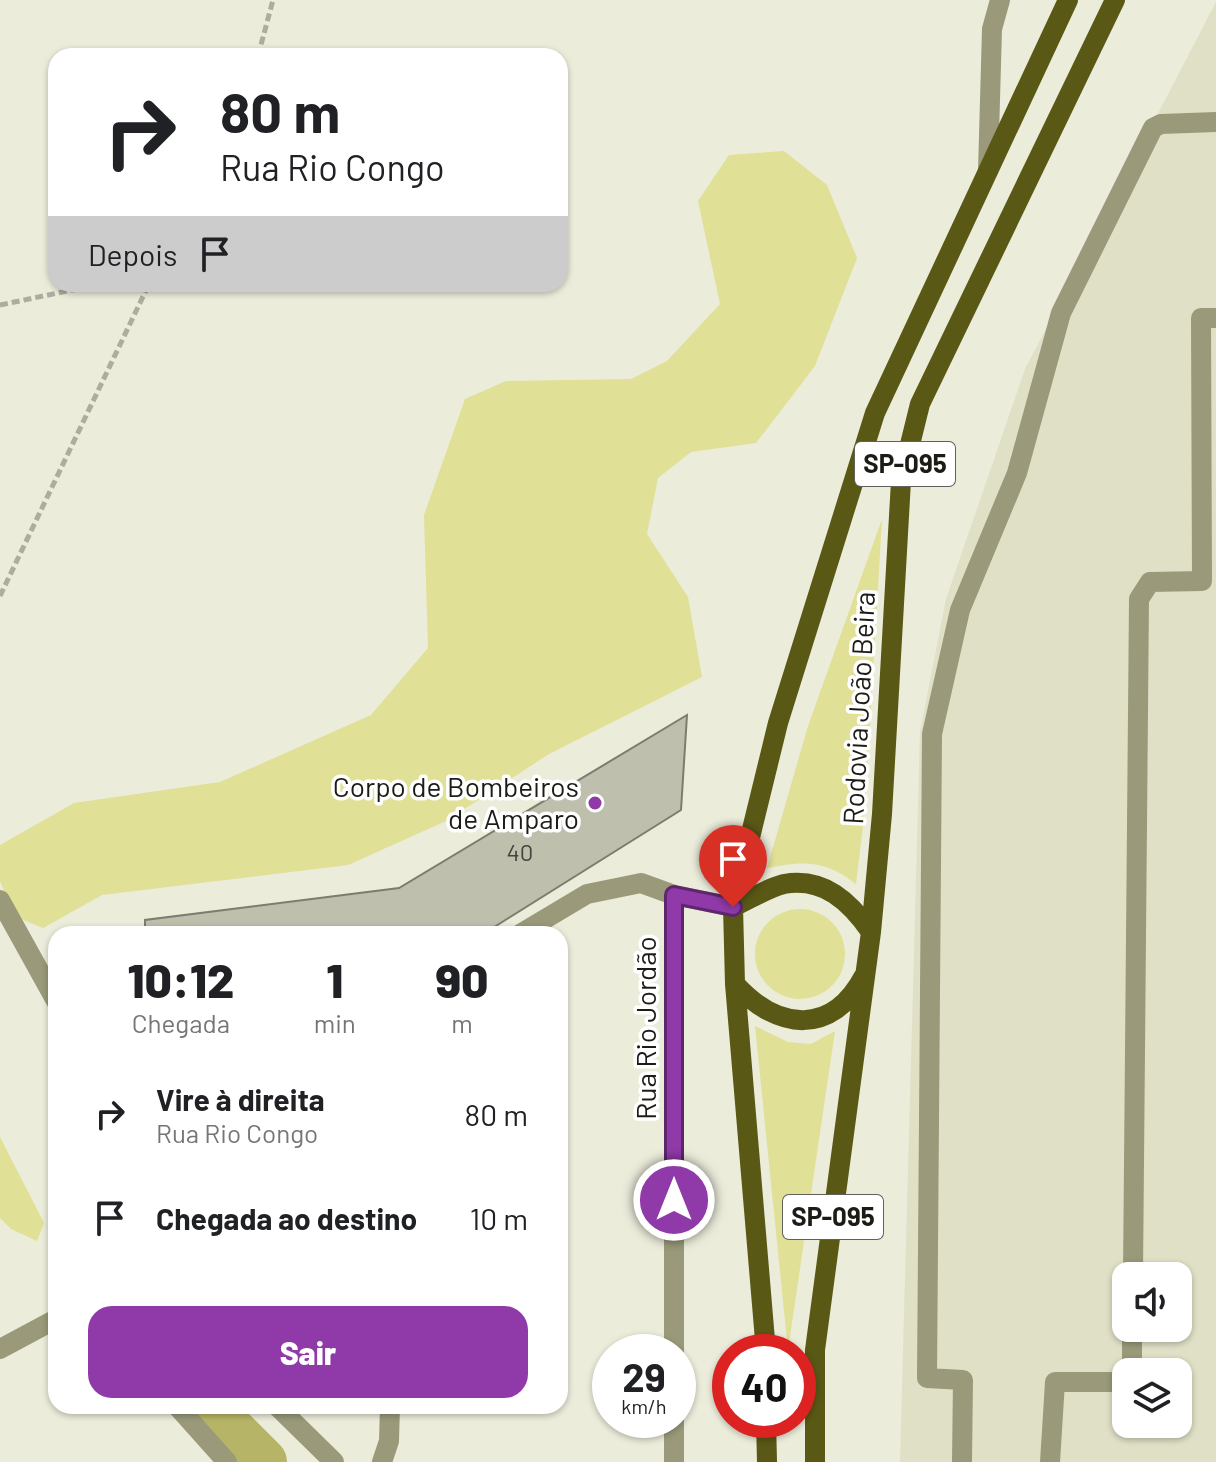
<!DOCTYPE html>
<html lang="pt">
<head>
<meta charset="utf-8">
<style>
  body { margin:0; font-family:Barlow,sans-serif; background:#f2f2f2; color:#202124; height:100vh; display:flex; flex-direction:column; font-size:30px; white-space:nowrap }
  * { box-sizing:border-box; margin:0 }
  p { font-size:26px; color:#757577 }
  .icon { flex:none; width:44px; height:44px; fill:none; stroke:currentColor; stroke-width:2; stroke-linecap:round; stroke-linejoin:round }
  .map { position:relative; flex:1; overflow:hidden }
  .details { position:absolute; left:48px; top:926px; width:520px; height:488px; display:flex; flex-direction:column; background:#fff; border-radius:24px; box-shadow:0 2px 6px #0004 }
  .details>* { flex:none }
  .hud { position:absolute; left:48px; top:48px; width:520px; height:244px; border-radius:24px; box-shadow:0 2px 6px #0004; background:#fff; color:#202124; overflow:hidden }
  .controls { position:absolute; left:1112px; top:1262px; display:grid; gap:16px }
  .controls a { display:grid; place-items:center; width:80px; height:80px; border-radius:16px; background:#fff; box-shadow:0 2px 6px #0004; font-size:40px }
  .speed { position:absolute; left:592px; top:1334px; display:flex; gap:16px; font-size:40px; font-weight:700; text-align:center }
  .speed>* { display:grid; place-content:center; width:104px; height:104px; border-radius:50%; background:#fff; box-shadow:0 2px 6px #0004; line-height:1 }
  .speed small { font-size:20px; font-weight:400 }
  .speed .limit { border:12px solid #d22; background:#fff; color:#111 }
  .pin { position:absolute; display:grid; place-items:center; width:68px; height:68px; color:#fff; margin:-82px -34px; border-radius:50% 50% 50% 0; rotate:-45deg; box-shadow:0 0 8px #0007 }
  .pin .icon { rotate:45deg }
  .me { position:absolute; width:88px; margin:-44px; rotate:0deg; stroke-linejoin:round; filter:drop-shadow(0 0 6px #0008) }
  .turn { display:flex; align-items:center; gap:28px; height:168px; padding:0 40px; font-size:36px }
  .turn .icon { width:104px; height:104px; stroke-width:2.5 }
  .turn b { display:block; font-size:56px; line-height:68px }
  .then { display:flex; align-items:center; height:76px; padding:0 40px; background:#0003; gap:16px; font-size:30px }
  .eta { display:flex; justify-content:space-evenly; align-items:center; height:136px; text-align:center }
  .eta b { font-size:48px; font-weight:800; line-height:56px }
  .button { display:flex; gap:16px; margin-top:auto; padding:16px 40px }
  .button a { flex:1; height:92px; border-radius:24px; background:#8f3aa8; color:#fff; font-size:32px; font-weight:800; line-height:92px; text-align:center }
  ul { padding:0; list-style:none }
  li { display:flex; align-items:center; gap:24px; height:104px; padding:0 40px }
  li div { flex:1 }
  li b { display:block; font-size:30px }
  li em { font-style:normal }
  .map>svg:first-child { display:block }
  .built { fill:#e0e0c7; fill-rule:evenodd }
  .green { fill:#e0e096 }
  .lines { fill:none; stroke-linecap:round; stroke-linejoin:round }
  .river { stroke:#b6b567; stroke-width:48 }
  .building { fill:#bfbfae; stroke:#7d7d6d; stroke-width:2 }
  .path { stroke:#acad9e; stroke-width:5; stroke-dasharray:8 4; stroke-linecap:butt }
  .minor { stroke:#9a9a7a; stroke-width:20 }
  .major { stroke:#595815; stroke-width:20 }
  .route-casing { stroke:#5d266d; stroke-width:20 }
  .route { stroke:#8f3aa8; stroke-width:14 }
  .poi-dot { fill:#8f3aa8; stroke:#fff; stroke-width:3 }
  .labels { text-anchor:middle; stroke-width:7; stroke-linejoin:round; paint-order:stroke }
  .number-label { font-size:24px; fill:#45453c }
  .shield { fill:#fff; stroke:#60605c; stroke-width:2 }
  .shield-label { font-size:26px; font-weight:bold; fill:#1c1c16 }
  .street-label { font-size:28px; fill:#1c1c16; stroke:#fff }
  .poi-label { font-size:28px; fill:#1c1c16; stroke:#fff; text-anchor:end }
</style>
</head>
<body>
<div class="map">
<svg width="1216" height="1462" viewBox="0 0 1216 1462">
  <rect width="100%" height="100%" fill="#ebecda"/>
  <path class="built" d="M1216 2V1462H900L920 732 946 599 1025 369ZM1126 1276H1178V1328H1126ZM1126 1372H1178V1424H1126Z"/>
  <path class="green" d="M784 151 827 185 857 258 815 366 756 443 691 452 658 478 647 534 688 597 702 677 549 754 446 821 348 865 102 895 43 928 14 916 0 881V845L74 803 220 782 371 715 428 648 424 515 465 399 506 381 631 379 667 361 720 304 698 201 729 155Z
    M882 519 865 809 856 884C824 859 804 861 767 868L808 726Z
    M755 954a45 45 0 1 1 90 0a45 45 0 1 1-90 0Z
    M755 1026 788 1042 811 1044 835 1031 788 1350Z
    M0 1137 44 1223 37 1241 11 1229 0 1218Z"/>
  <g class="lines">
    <path class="river" d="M207 1406 263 1462"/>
  </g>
  <path class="building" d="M687 715 681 810 483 934H145V920L399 888Z"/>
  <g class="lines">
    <path class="path" d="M258 56 273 0
      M0 305 101 284
      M0 596 149 284"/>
    <path class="minor" d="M988 171 992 29 1000 0
      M0 900 56 1001
      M520 934 587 894 641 883 674 895 733 907
      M1133 1276 1139 599 1150 582 1202 581 1201 318H1216
      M0 1349 56 1319
      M674 1352V895
      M1132 1372V1328
      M177 1406 227 1462
      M277 1406 334 1462
      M382 1462 389 1441 390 1406
      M674 1462V1420
      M962 1462 963 1380 927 1378 932 734 960 610 1017 473 1061 313 1153 128 1161 124 1216 122
      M1050 1462 1055 1382H1126"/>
    <path class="major" d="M733 907C749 900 767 888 784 884 824 877 850 902 871 932
      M735 984C778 1031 832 1036 864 976
      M766 1352 735 984 733 907 778 723 875 413 1068 0
      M766 1420 767 1462
      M815 1462V1350L871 932 882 814 901 481 920 404 1115 0"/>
  </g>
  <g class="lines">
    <defs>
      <path id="route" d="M674 1200V895L733 907"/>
    </defs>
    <use href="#route" class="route-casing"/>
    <use href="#route" class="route"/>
  </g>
  <circle class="poi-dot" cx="595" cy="803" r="8"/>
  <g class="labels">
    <g class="number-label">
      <text x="520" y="861">40</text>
    </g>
    <g class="shield">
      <rect x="855" y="442" width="100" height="44" rx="6"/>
      <rect x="783" y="1195" width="100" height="44" rx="6"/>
    </g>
    <g class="shield-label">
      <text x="905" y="473">SP-095</text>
      <text x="833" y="1226">SP-095</text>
    </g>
    <g class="street-label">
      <text transform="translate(859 708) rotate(-87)" y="10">Rodovia João Beira</text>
      <text transform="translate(646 1028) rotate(-90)" y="10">Rua Rio Jordão</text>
    </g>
    <g class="poi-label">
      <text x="579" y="797">Corpo de Bombeiros<tspan x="579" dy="32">de Amparo</tspan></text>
    </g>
  </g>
</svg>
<div class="controls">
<a><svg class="icon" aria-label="sound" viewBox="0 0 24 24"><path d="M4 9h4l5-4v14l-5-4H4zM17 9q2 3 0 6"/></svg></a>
<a><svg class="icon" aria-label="layers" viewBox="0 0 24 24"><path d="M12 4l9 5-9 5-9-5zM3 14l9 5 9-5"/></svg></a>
</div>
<div class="speed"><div>29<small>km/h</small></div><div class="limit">40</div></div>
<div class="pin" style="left:733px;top:907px;background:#d93025"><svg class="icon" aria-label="arrive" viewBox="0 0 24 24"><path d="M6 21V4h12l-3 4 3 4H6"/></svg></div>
<svg class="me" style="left:674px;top:1200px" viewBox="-20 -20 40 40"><circle r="17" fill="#8f3aa8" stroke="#fff" stroke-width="3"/><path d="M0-11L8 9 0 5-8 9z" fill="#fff"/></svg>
<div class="hud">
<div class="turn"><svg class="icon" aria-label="right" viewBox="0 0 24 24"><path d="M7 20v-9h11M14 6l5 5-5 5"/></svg><div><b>80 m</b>Rua Rio Congo</div></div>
<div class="then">Depois<svg class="icon" aria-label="arrive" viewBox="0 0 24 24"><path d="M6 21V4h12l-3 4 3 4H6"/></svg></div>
</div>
<section class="details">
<div class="eta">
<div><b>10:12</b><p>Chegada</p></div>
<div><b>1</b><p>min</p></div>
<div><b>90</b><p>m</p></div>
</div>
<ul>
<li><svg class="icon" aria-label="right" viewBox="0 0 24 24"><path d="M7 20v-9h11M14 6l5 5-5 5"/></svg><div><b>Vire à direita</b><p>Rua Rio Congo</p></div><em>80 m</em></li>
<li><svg class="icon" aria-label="arrive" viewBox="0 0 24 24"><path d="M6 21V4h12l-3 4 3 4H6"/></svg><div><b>Chegada ao destino</b></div><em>10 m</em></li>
</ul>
<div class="button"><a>Sair</a></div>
</section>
</div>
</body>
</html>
